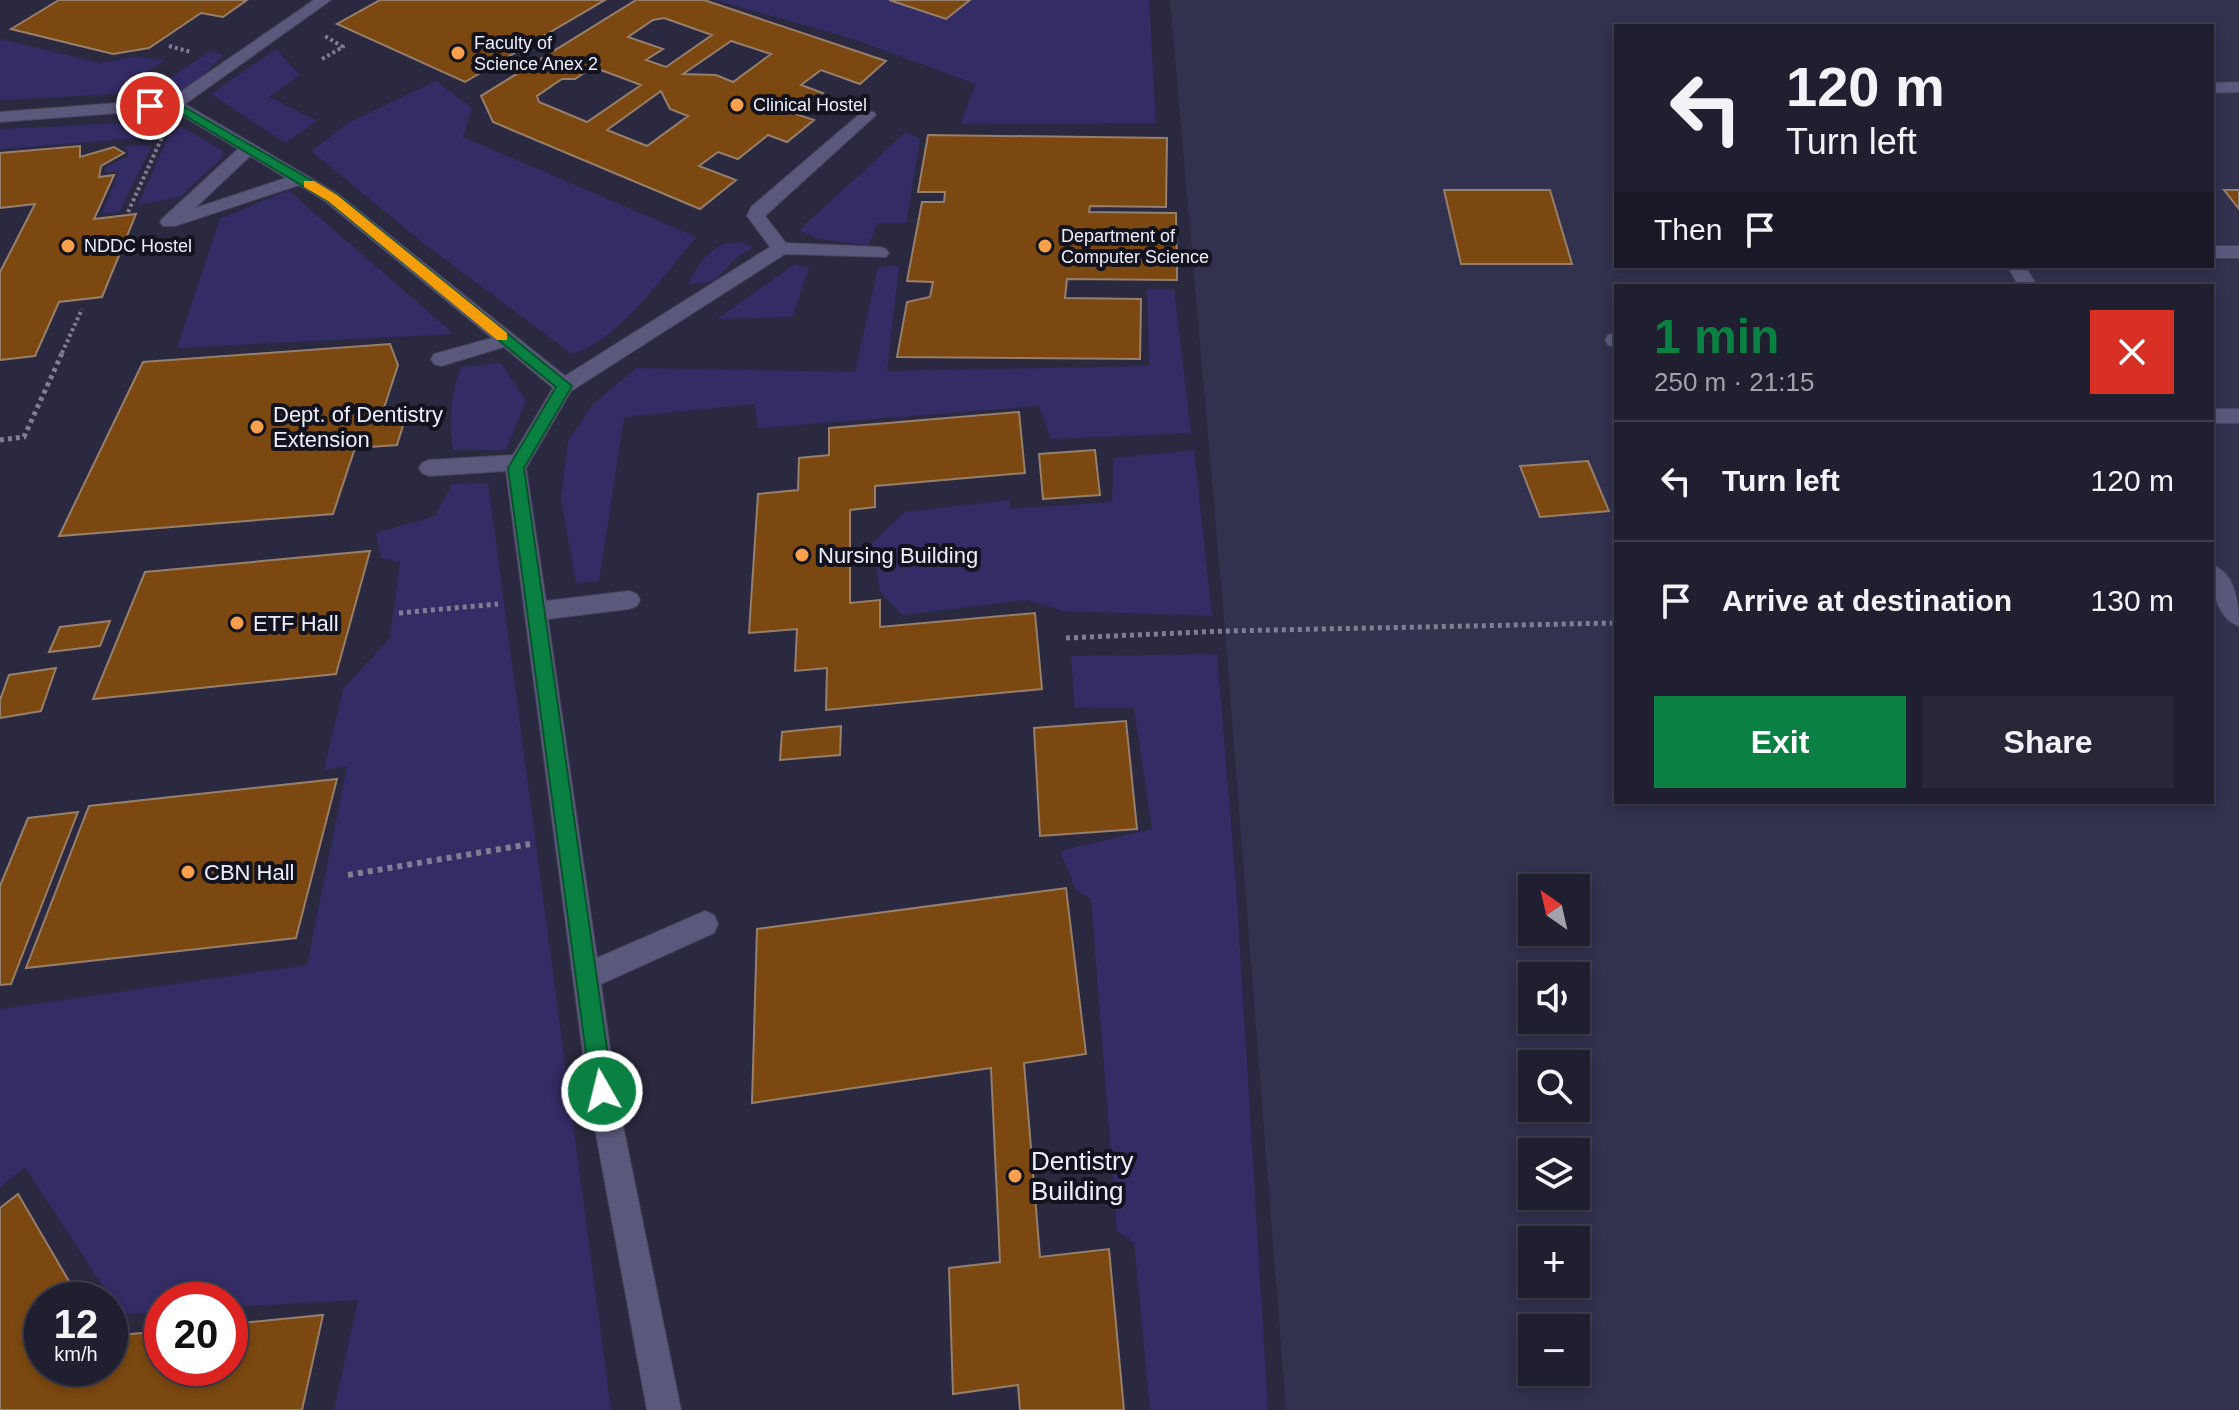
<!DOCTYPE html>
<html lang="en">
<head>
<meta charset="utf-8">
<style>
  body { margin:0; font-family:Arial,sans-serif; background:#282738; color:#f1f3f6; height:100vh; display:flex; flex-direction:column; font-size:30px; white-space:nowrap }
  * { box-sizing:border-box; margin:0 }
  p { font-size:26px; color:#a2a2ab }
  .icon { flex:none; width:44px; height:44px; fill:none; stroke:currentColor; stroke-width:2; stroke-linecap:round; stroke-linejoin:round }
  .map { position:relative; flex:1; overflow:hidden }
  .details { position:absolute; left:1614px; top:284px; width:600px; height:520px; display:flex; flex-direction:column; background:#201f30; border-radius:0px; box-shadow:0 4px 12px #0003,0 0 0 2px #3d3d4c }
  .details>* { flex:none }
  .hud { position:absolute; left:1614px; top:24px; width:600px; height:244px; border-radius:0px; box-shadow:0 4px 12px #0003,0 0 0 2px #3d3d4c; background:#201f30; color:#f1f3f6; overflow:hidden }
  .needle { width:52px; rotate:326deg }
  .fabs { position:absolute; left:1518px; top:874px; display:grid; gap:16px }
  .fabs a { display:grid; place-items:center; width:72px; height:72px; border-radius:0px; background:#201f30; box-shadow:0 4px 12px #0003,0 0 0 2px #3d3d4c; font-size:40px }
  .speed { position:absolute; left:24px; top:1282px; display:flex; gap:16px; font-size:40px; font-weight:700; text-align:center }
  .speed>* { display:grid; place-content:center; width:104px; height:104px; border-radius:50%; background:#201f30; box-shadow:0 4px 12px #0003,0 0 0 2px #3d3d4c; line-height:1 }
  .speed small { font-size:20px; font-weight:400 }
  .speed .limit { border:12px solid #d22; background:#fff; color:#111 }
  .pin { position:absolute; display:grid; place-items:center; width:68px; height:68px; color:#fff; margin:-34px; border:4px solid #fff; border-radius:50%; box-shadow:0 2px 8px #0007 }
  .me { position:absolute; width:88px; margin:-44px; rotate:352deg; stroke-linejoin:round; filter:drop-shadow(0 0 6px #0008) }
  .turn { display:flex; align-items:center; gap:28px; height:168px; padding:0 40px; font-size:36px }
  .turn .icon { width:104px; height:104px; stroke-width:2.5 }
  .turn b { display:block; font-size:56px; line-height:68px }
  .then { display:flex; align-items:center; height:76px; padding:0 40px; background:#0003; gap:16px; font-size:30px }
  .round { display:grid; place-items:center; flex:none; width:84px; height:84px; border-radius:0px; background:#282738 }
  .head { display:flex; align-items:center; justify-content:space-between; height:136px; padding:0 40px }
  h1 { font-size:48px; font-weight:700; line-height:60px; color:#0b8043 }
  .primary-button { display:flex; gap:16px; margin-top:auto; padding:16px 40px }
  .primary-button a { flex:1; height:92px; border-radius:0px; background:#0b8043; color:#fff; font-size:32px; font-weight:700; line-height:92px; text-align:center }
  .primary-button a+a { background:#282738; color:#f1f3f6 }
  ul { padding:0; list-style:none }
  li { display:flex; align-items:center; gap:24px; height:120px; padding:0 40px; border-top:2px solid #3d3d4c }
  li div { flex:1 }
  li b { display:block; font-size:30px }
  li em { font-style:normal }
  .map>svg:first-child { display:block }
  .built { fill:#32314e; fill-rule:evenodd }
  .green { fill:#332c65 }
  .building { fill:#7b4811; stroke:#967f6b; stroke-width:2; fill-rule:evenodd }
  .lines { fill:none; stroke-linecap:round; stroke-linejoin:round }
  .minor-casing { stroke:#45445a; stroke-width:2 }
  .path-far2 { stroke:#7f7e92; stroke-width:4; stroke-dasharray:3 3; stroke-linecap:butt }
  .path-far1 { stroke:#7f7e92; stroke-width:5; stroke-dasharray:4 4; stroke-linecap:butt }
  .path { stroke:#7f7e92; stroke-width:6; stroke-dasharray:5 5; stroke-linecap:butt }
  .minor { fill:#5a597b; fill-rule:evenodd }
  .route { fill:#0b8043; stroke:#07532c; stroke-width:2 }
  .slow { fill:#f59e0b }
  .poi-dot { fill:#f9a04c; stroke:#13131d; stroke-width:3 }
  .labels { text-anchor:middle; stroke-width:8; stroke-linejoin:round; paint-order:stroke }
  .far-poi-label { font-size:18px; fill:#ededfd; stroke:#13131d; text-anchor:start }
  .poi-label { font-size:22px; fill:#ededfd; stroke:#13131d; text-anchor:start }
  .near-poi-label { font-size:26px; fill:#ededfd; stroke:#13131d; text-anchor:start }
</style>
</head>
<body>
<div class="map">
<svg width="2239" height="1410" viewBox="0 0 2239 1410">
  <rect width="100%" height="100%" fill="#2a2940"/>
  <path class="built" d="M1170 0H2239V1410H1286L1225 631ZM1616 26H2212V266H1616ZM1616 286H2212V802H1616ZM1532 888H1576V932H1532ZM1532 976H1576V1020H1532ZM1532 1064H1576V1108H1532ZM1532 1152H1576V1196H1532ZM1532 1240H1576V1284H1532ZM1532 1328H1576V1372H1532Z"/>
  <path class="green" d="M715 0H1149L1156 123 960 124 976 84 850 38Z
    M0 39 100 63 133 57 165 60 114 94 0 100Z
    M276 49 300 75 269 97 317 121 285 143 211 94Z
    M210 51 223 55C182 96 182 99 122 98L157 87Z
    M436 81 472 108 463 137 696 237C664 275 621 339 572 354L423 243 311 151 350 122Z
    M144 122 152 137 0 149V129Z
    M181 126 218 148 223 152 221 159 180 197 138 205 168 137Z
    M906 132 920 139 906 223H877L869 245 819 239 799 230Z
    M152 145 119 212 102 213 119 172H105L107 166 129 156 125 146Z
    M288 190 454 334 177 348 220 219Z
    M739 242 753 247 735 259 714 281 688 285C700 261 709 244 739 242Z
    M795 264 809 268 792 317 717 319Z
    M899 266 887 371 1149 366 1147 289H1174L1191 433 1051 439 1039 406 758 428 755 404 624 417 599 581 576 583 561 498 568 441 593 404 636 368 855 372 878 267Z
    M501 363 526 401 506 450H453C449 421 450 396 461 367Z
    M1194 450 1212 616 1064 611 1027 600 902 615 880 591 872 543 905 512 1009 500 1010 509 1112 502 1114 458Z
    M488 483 611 1410H334L358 1300 230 1307V1300H162V1312L121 1314 25 1167 0 1187V1009L307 965 347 766 324 770 343 689 390 638 400 562 381 558 376 533 435 516 452 484Z
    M1217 654 1236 884 1268 1410H1150L1134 1242 1117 1231 1091 899 1076 890 1060 851 1152 829 1134 708 1075 707 1071 656Z"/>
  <path class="building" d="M59 0H247L223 17 201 13 149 48 113 54 11 29Z
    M380 0H605L465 82 337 24Z
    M636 0H704L886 61 860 84 821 70 801 85 823 93 796 114 814 120 787 142 768 135 738 159 718 152 699 166 736 180 700 209 493 122 481 96ZM664 18 712 35 666 67 646 60 663 49 628 37 653 20ZM731 41 771 54 733 82 716 75 683 74ZM593 67 641 85 587 122 539 102 537 96 562 79H575ZM661 91 670 109 688 116 647 146 607 130Z
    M889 0H970L946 19Z
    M928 135 1167 138 1166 207 1090 206 1089 212 1176 213 1177 280 1067 279 1065 298 1141 299 1140 359 897 357 907 302 930 297 933 282 907 281 922 202H944L945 192H918Z
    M80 146V157L114 147 124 153 101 166 99 177 114 175 94 219 136 214 102 297 59 302 35 356 0 360V272L35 204 0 208V153Z
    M1444 190H1550L1572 264H1461Z
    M2224 190H2239V209Z
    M390 344 398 365 384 408 409 406 397 445 355 448 333 514 59 536 143 362Z
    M1019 412 1025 473 875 486V507L850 510V603L880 600V627L1035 613 1042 689 826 710 827 668 795 671 797 629 749 633 758 494 798 490 799 458 829 455V428Z
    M1095 450 1100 495 1043 499 1039 454Z
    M1588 461 1609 511 1540 517 1520 466Z
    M370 551 336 674 93 699 145 572Z
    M110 621 100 646 49 652 60 627Z
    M56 668 41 711 0 718V700L9 675Z
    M1126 721 1137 829 1040 836 1034 728Z
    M841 726 840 755 780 760 782 732Z
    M337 779 296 938 26 968 89 806Z
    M78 812 11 984 0 985V886L28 818Z
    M1066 888 1086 1054 1024 1063 1040 1257 1109 1249 1124 1410H1020L1018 1385 953 1394 949 1268 1000 1262 991 1068 752 1103 757 929Z
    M18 1194 80 1300H42V1368H110V1336L162 1331V1368H230V1324L323 1315 302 1410H0V1208Z"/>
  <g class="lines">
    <defs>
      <path id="minor" d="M314 0H331L185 104 338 194 565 376 770 247 747 216 751 207 862 112H874L876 115 765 216 786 243 880 247 886 249 889 253 886 257 785 254 571 391 526 468 546 601 629 591 637 594 640 600 637 606 629 609 548 619 597 958 705 911 714 915 718 924 714 933 601 984 616 1091 681 1410H647L588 1091 506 471 429 476 422 473 419 468 422 463 429 460 513 455 553 388 504 347 441 366 434 364 431 359 434 354 492 338 326 202 299 185 175 226H163L160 222 163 218 238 149 171 109 0 122V112L170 99ZM250 156 286 178 195 208Z
        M2239 82V92L2212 93V83Z
        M2212 246H2239V258H2212Z
        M2007 266H2025L2037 286H2019Z
        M1616 333V347L1608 345 1605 340 1608 335Z
        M2212 409H2239V423H2212Z
        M2212 565C2236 573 2239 605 2239 626 2215 618 2212 586 2212 565Z"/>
    </defs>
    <use href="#minor" class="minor-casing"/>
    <path class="path-far2" d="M169 46 191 52
      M322 59 343 47 325 36
      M128 212 163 135
      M62 353 82 309"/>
    <path class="path-far1" d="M0 440 24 437 63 351
      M399 613 498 604
      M1066 638 1225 631 1616 623"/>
    <path class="path" d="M348 875 530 844"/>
    <use href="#minor" class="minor"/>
  </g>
  <path class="route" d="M174 101 337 195 572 386 524 468 613 1091 610 1099 602 1102 594 1099 591 1091 508 468 556 387 328 201 172 108 150 110 144 106 150 102Z"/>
  <path class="slow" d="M304 181H314L337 195 507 333V340H497L328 201 304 187Z"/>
  <g class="poi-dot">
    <circle cx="458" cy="53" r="8"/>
    <circle cx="737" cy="105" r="8"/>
    <circle cx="68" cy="246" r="8"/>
    <circle cx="1045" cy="246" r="8"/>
    <circle cx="257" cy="427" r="8"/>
    <circle cx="802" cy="555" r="8"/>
    <circle cx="237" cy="623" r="8"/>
    <circle cx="188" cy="872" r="8"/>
    <circle cx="1015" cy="1176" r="8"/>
  </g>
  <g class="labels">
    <g class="far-poi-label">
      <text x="474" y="49">Faculty of<tspan x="474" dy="21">Science Anex 2</tspan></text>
      <text x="753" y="111">Clinical Hostel</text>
      <text x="1061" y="242">Department of<tspan x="1061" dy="21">Computer Science</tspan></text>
      <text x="84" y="252">NDDC Hostel</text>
    </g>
    <g class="poi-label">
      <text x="273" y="422">Dept. of Dentistry<tspan x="273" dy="25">Extension</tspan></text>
      <text x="818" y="563">Nursing Building</text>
      <text x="253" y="631">ETF Hall</text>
      <text x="204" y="880">CBN Hall</text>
    </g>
    <g class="near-poi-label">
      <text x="1031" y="1170">Dentistry<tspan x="1031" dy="30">Building</tspan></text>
    </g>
  </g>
</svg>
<div class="fabs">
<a><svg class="needle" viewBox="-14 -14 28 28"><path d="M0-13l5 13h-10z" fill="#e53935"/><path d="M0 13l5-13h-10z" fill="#a2a2ab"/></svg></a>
<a><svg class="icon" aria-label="sound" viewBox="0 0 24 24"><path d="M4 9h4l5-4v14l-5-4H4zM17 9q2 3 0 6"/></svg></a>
<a><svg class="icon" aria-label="search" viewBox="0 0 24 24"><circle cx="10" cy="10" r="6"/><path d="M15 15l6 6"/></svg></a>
<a><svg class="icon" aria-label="layers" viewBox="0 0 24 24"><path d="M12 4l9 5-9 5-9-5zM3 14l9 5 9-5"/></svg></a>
<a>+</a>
<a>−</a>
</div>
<div class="speed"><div>12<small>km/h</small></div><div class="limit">20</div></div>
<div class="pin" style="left:150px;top:106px;background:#d93025"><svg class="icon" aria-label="arrive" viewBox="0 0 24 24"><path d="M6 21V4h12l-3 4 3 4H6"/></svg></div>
<svg class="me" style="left:602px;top:1091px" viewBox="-20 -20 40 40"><circle r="17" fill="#0b8043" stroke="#fff" stroke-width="3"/><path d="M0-11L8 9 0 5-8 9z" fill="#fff"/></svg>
<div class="hud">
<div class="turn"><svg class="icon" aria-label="left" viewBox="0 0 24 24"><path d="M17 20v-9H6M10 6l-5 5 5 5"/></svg><div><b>120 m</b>Turn left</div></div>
<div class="then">Then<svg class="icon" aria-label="arrive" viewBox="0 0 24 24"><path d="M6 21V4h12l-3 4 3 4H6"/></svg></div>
</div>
<section class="details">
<div class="head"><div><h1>1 min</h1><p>250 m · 21:15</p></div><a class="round" style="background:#d93025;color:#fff"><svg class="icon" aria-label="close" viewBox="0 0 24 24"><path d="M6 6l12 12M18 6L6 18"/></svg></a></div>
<ul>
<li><svg class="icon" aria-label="left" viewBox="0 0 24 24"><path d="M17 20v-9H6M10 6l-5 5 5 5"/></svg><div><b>Turn left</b></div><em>120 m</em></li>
<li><svg class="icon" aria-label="arrive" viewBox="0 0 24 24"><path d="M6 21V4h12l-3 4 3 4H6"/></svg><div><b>Arrive at destination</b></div><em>130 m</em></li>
</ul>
<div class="primary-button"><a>Exit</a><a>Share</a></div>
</section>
</div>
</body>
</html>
